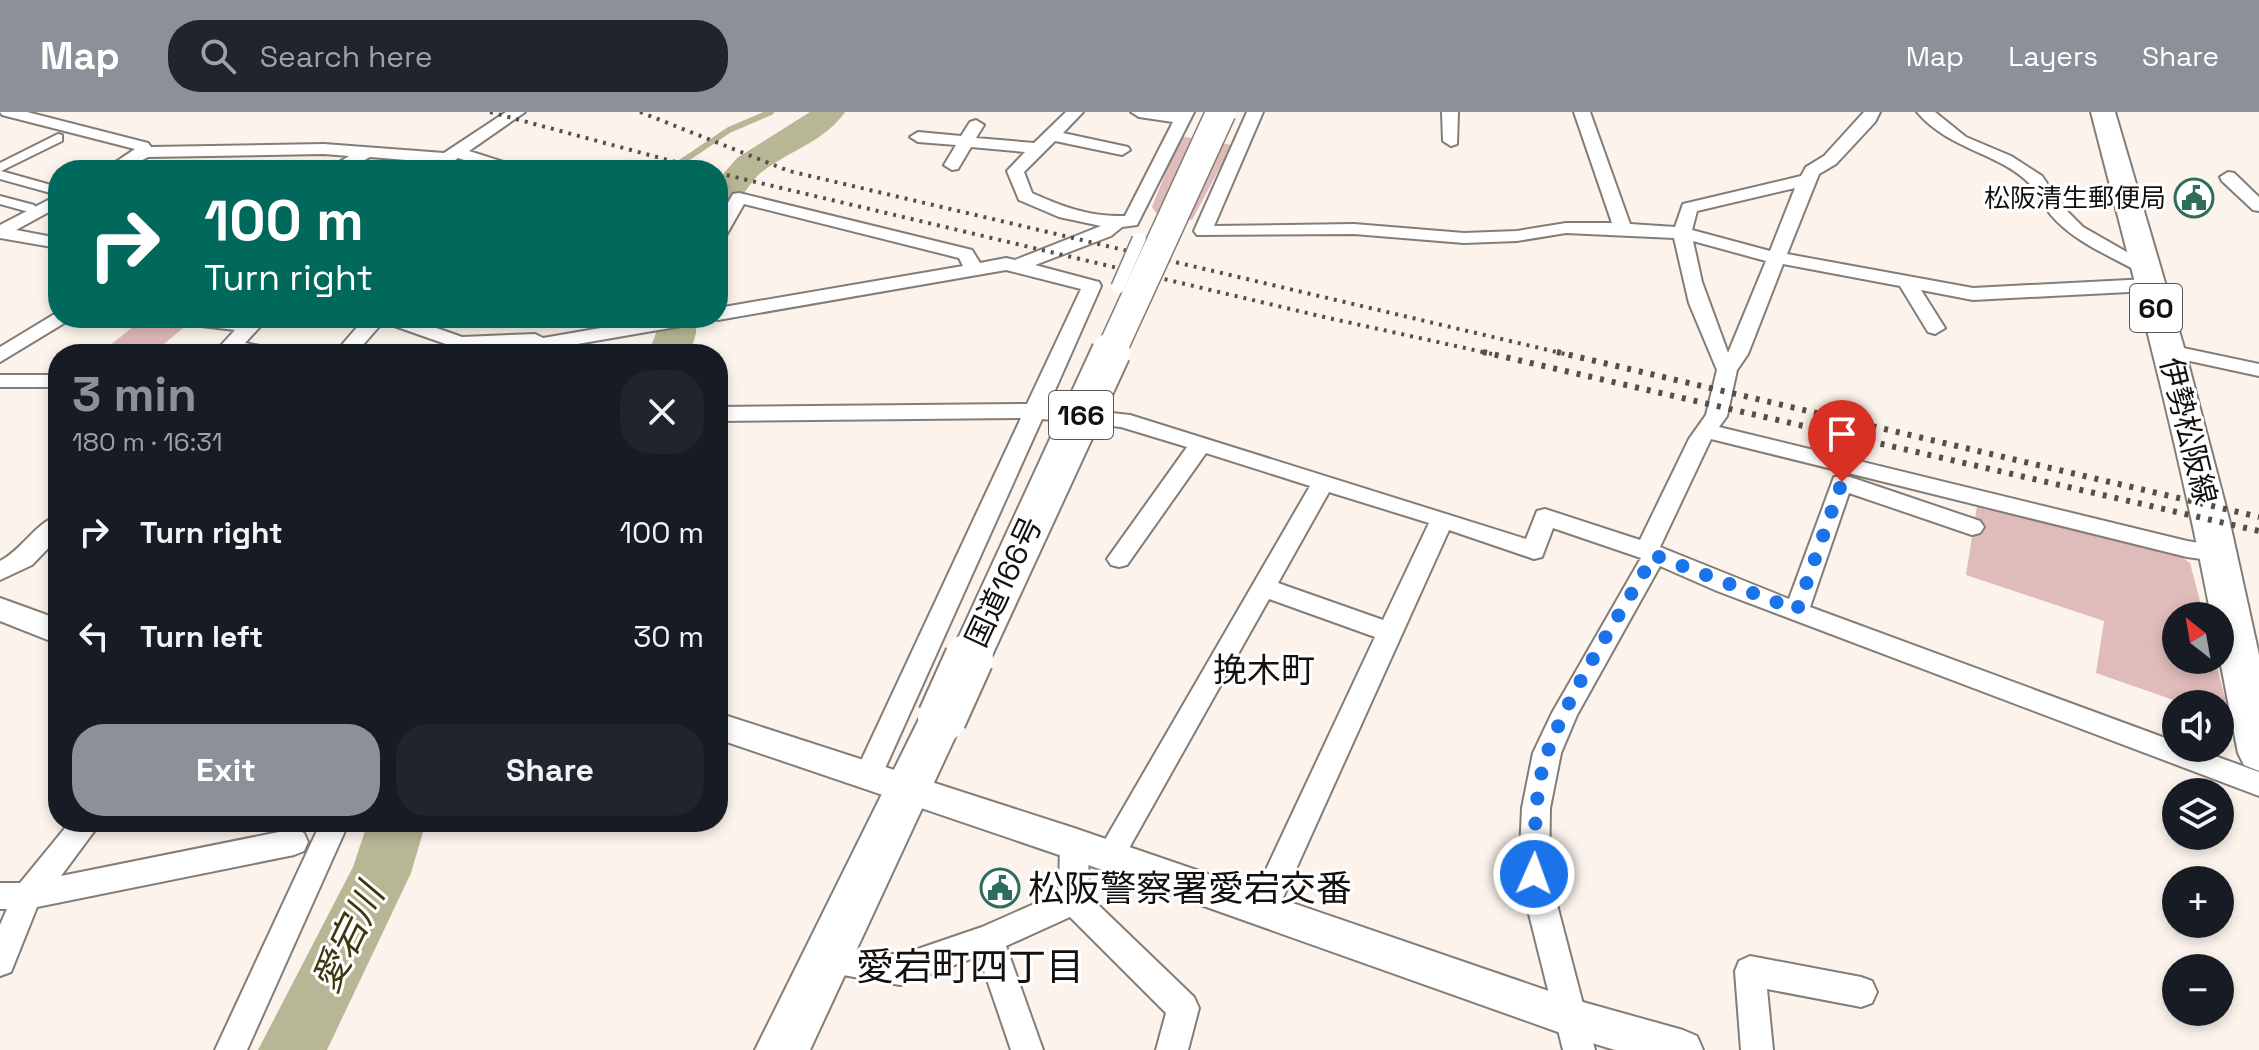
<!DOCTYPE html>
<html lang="en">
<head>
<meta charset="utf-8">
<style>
  body { margin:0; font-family:"Space Grotesk","Noto Sans JP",sans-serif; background:#20242c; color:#f1f3f6; height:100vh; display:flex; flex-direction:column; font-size:30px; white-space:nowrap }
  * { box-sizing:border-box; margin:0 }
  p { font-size:26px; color:#9ea1a6 }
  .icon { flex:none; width:44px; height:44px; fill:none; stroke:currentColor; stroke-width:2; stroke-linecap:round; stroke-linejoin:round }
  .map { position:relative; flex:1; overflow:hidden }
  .side { position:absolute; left:48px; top:232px; width:680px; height:488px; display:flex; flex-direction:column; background:#171b24; border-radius:32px; box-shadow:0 4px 12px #0003 }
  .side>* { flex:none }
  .banner { position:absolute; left:48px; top:48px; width:680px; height:168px; border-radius:32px; box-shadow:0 4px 12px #0003; background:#00695c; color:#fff; overflow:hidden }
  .needle { width:52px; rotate:329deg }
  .fabs { position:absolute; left:2162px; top:490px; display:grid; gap:16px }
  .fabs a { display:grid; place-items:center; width:72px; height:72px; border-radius:50%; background:#171b24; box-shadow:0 4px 12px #0003; font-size:40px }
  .pin { position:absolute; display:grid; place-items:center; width:68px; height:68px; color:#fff; margin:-82px -34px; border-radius:50% 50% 50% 0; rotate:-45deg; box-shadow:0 0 8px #0007 }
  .pin .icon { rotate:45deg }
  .me { position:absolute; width:88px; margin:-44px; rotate:2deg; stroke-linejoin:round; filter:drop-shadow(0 0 6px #0008) }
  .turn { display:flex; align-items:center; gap:28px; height:168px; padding:0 24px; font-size:36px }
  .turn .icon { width:104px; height:104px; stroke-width:2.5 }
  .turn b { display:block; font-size:56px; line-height:68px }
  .round { display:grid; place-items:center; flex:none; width:84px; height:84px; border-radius:32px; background:#20242c }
  .summary { display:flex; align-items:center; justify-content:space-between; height:136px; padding:0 24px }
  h1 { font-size:48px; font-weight:700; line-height:60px; color:#8c9099 }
  .primary-button { display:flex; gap:16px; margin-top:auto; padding:16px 24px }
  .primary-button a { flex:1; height:92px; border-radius:32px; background:#8c9099; color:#fff; font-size:32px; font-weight:700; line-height:92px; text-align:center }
  .primary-button a+a { background:#20242c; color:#f1f3f6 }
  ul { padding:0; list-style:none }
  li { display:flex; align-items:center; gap:24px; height:104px; padding:0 24px }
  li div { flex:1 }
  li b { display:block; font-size:30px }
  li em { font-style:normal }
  header { display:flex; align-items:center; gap:48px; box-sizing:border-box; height:112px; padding:0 40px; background:#8c9099; color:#fff }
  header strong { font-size:38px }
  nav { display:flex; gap:44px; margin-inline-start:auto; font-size:28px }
  .search { width:560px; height:72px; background:#20242c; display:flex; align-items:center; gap:20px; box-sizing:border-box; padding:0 28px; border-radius:32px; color:#9ea1a6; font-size:30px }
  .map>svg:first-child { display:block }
  .green { fill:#dfbbba }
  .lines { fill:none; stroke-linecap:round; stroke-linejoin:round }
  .stream { stroke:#b7b695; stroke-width:6 }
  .river { fill:#b7b695; fill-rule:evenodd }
  .pedestrian-casing { stroke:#847d77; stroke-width:4 }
  .minor-casing { stroke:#847d77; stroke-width:4 }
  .tertiary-casing { stroke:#847d77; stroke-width:4 }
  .primary-casing { stroke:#847d77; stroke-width:4 }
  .trunk-casing { stroke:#847d77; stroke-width:4 }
  .pedestrian { fill:#fff; fill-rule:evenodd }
  .minor { fill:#fff; fill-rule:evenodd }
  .tertiary { fill:#fff; fill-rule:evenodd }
  .primary { fill:#fff; fill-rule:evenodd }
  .trunk { fill:#fff; fill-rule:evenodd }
  .rail-far1 { stroke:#534f4b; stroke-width:4; stroke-dasharray:3 6; stroke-linecap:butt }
  .rail { stroke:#534f4b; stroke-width:6; stroke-dasharray:4 8; stroke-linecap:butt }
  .pedestrian-bridge-casing { stroke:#847d77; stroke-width:16; stroke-linecap:butt }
  .trunk-bridge-far2-casing { stroke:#847d77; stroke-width:32; stroke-linecap:butt }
  .trunk-bridge-far1-casing { stroke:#847d77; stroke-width:42; stroke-linecap:butt }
  .trunk-bridge-casing { stroke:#847d77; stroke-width:52; stroke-linecap:butt }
  .pedestrian-bridge { stroke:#fff; stroke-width:13 }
  .trunk-bridge-far2 { stroke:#fff; stroke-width:29 }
  .trunk-bridge-far1 { stroke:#fff; stroke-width:38 }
  .trunk-bridge { stroke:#fff; stroke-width:48 }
  .route { stroke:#1a73e8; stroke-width:14; stroke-dasharray:0 25.2 }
  .labels { text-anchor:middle; stroke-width:6; stroke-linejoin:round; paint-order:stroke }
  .far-poi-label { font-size:26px; fill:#13100e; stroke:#fff; text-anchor:end }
  .shield { fill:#fff; stroke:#5a5856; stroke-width:2 }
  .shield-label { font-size:28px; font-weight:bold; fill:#13100e }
  .street-label { font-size:30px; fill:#13100e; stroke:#fff }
  .quarter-label { font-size:34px; fill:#13100e; stroke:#fff }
  .near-poi-label { font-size:36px; fill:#13100e; stroke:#fff; text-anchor:start }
  .near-water-label { font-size:38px; font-style:italic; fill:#3a380e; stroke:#fff }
  .near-neighbourhood-label { font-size:38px; fill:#13100e; stroke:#fff }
</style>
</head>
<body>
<header>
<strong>Map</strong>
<div class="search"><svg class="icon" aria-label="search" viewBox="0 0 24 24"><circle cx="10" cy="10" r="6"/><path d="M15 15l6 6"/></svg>Search here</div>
<nav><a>Map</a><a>Layers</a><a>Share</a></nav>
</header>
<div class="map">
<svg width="2259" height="938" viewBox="0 0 2259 938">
  <rect width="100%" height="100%" fill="#fbf3ec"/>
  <path class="green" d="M1180 24 1232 33 1192 108 1156 101 1152 95Z
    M144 206 189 211 152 242H99Z
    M1977 394 2177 442 2190 451 2204 504H2176V548H2215L2231 608 2220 604V592H2185L2096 561 2104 509 1966 463Z"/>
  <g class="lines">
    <path class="stream" d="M663 58 671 57 729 18 771 0"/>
    <path class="river" d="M810 0H845C825 29 791 38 763 59 746 72 741 95 718 101V68L737 46Z
      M656 206H696V221L690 242H648L656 221Z
      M368 710H426L411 761 327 938H258L353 755Z"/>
    <defs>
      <path id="pedestrian" d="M58 22 62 23V29L1 59 58 75V83L0 67V51Z
        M0 84 34 93 36 96 29 100 0 92Z"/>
      <path id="minor" d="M0 0H27L148 31 151 35 324 32 444 41 506 0H525L469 39 516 54 518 58H494L458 46 441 58H431L427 54 430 50 370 45 347 58H327L349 44 324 42 148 45 124 58H104L135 37 2 3Z
        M1066 0H1083L1063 21 1128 35 1130 38 1122 43 1055 29 1024 60 1032 81C1063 95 1090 105 1125 104L1173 10 1139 5 1131 0H1194L1137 113 1122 115 1111 124 1035 153 1099 170 1101 174 1048 294 1130 303 1526 427 1537 399 1545 397 1640 428 1689 327 1706 303 1717 258 1689 191 1674 126 1566 121 1517 129 1464 131 1354 122 1197 123 1194 119 1247 0H1263L1214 114 1354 112 1464 121 1517 119 1566 111H1612L1574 0H1590L1630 112 1675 115 1683 92 1801 64 1806 55 1824 44 1864 0H1880L1875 10 1836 52 1819 62 1787 142 1973 176 2148 167 2157 173 2148 179 1973 188 1921 178 1945 216 1935 222 1928 220 1900 174 1783 152 1748 242 1737 258 1727 304 1719 315 2187 429 2224 435 2228 441 2224 447 2216 449 2187 445 1711 327 1660 435 1789 487 1834 365H1850L1980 409 1984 415 1980 421 1972 423 1849 381 1810 495 2176 630V636H2193L2259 660V684L1717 479 1660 454 1577 603 1561 641 1550 696 1549 762 1595 938H1563L1519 762 1522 696 1533 641 1552 601 1641 446 1553 416 1542 445 1534 447 1449 418 1273 808 1262 812 1251 808 1247 798 1375 525 1269 487 1119 754 1109 758 1099 754 1095 745 1310 374 1206 341 1127 453 1119 455 1111 453 1107 447 1187 335 1121 315 1042 307 878 672 868 675 858 672 854 664 1021 306 718 309V295L1027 292 1081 177 1006 158 718 208 711 206H718V196L963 154 959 146 744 92 724 127 718 128V108L733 82 739 81 972 138 980 151 1006 146 1015 148 1101 114 1059 105 1019 88 1007 59 1025 40 971 35 958 57 952 58 944 53 956 33 918 30 910 25 918 20 961 24 970 10 976 8 984 13 976 26 1034 31ZM1795 76 1770 139 1692 118 1697 99ZM1693 129 1766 149 1728 241 1702 170ZM1329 380 1429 411 1383 508 1278 471Z
        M1442 0H1458L1457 32 1451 34 1443 29Z
        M1917 0H1935L1966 25 2011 44 2042 64 2063 95 2083 115 2153 155 2144 161 2137 159C2108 143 2073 129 2051 103 2043 93 2039 80 2030 72 2000 41 1949 38 1917 0Z
        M2228 60 2234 61 2259 85V99L2253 98 2222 69 2220 65Z
        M58 83V95L16 118 58 126V136L0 126V113Z
        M58 200V206H69L66 210 0 250V235Z
        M174 206H268L245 231 279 238 282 242H213L235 218 184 212Z
        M365 206H408L462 225 535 222 543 226 659 206H703L693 212 537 239 528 234 460 237 383 210 355 242H334Z
        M2169 233 2259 252V264L2162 243 2159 239 2162 235Z
        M0 263H58V275H0Z
        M58 404V426L32 453 0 468V449C22 438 36 410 58 404Z
        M70 710H101L61 764 294 717 304 721 308 730 304 739 294 743 37 795 11 860 0 864V813L7 797H0V771H20Z
        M321 710H349L247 938H215Z
        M1074 719 1084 723 1088 732 1089 784 1194 885 1199 896 1188 938H1156L1166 901 1070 805 1006 834 1043 938H1011L979 844 900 873 814 858 810 848 814 838 825 834 900 843 982 815 1059 781 1060 732 1064 723Z
        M1750 844 1861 865 1872 869 1877 880 1872 891 1861 895 1767 877 1773 938H1741L1735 859 1739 849Z"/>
      <path id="tertiary" d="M0 486 58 507V532L0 509Z
        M718 601 1074 716 1572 887 1683 918 1697 924 1703 938H1615L1572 925 1074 748 718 627Z"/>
      <path id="primary" d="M2091 0H2115L2185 239 2229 407 2259 543V659L2244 653 2238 641 2220 548V504H2211C2179 334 2134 167 2091 0Z"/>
      <path id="trunk" d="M942 588 958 593 964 606 810 938H755L926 593Z"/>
    </defs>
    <use href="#pedestrian" class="pedestrian-casing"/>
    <use href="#minor" class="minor-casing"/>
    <use href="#tertiary" class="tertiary-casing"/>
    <use href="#primary" class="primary-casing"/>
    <use href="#trunk" class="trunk-casing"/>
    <use href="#pedestrian" class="pedestrian"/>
    <use href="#minor" class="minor"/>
    <use href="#tertiary" class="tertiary"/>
    <use href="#primary" class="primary"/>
    <use href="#trunk" class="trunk"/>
    <path class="rail-far1" d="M490 0 705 58
      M640 0 789 59 1565 242
      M718 61 1324 205 1492 242"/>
    <path class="rail" d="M1483 240 2259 419
      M1557 240 2259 405"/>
    <defs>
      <path id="pedestrian-bridge" d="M1118 175 1139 127"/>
      <path id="trunk-bridge-far2" d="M1110 242 1221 0"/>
      <path id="trunk-bridge-far1" d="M969 548 1111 240"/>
      <path id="trunk-bridge" d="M942 606 969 546"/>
    </defs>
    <use href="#pedestrian-bridge" class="pedestrian-bridge-casing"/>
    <use href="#trunk-bridge-far2" class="trunk-bridge-far2-casing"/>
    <use href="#trunk-bridge-far1" class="trunk-bridge-far1-casing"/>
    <use href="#trunk-bridge" class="trunk-bridge-casing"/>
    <use href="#pedestrian-bridge" class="pedestrian-bridge"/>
    <use href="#trunk-bridge-far2" class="trunk-bridge-far2"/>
    <use href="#trunk-bridge-far1" class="trunk-bridge-far1"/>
    <use href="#trunk-bridge" class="trunk-bridge"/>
  </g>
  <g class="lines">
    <path class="route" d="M1534 762C1535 721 1534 677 1548 639 1572 574 1619 505 1654 443L1797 498 1842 370"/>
  </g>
  <defs>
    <symbol id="civic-ring" viewBox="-11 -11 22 22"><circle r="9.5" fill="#fff" stroke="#2e6d5c" stroke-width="1.5"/><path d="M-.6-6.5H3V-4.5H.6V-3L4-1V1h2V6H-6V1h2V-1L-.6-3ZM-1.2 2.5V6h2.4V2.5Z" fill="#2e6d5c"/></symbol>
  </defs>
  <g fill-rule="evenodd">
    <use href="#civic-ring" x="2172" y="64" width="44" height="44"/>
    <use href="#civic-ring" x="978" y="754" width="44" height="44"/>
  </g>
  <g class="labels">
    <g class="far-poi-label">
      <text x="2166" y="95">松阪清生郵便局</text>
    </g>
    <g class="shield">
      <rect x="2130" y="172" width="52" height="48" rx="6"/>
      <rect x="1049" y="279" width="64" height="48" rx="6"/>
    </g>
    <g class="shield-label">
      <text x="2156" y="206">60</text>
      <text x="1081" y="313">166</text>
    </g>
    <g class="street-label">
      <text transform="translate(2188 319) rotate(76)" y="10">伊勢松阪線</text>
      <text transform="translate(1004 470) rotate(-65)" y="10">国道166号</text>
    </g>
    <g class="quarter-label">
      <text x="1264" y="570">挽木町</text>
    </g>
    <g class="near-poi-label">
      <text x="1028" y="789">松阪警察署愛宕交番</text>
    </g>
    <g class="near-water-label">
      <text transform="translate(348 826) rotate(-64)" y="13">愛宕川</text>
    </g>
    <g class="near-neighbourhood-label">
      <text x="970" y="868">愛宕町四丁目</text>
    </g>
  </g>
</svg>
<div class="fabs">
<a><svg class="needle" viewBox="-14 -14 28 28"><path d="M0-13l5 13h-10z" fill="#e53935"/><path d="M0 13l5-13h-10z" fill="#9ea1a6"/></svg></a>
<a><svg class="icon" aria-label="sound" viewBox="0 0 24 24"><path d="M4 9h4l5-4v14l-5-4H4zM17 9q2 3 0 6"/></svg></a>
<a><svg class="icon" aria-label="layers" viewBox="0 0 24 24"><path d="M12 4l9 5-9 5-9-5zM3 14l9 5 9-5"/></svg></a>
<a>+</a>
<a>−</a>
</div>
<div class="pin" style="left:1842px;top:370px;background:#d93025"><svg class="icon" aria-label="arrive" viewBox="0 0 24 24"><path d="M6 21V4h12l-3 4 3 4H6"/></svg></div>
<svg class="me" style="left:1534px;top:762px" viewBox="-20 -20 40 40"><circle r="17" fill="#1a73e8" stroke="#fff" stroke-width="3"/><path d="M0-11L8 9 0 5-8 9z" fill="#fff"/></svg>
<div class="banner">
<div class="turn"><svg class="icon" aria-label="right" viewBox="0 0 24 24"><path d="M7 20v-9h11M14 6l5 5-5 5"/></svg><div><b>100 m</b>Turn right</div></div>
</div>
<section class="side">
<div class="summary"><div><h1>3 min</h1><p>180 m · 16:31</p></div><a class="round"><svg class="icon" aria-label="close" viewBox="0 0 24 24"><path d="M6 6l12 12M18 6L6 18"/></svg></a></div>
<ul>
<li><svg class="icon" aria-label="right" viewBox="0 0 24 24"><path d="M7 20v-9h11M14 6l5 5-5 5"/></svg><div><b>Turn right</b></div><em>100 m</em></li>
<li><svg class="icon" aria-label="left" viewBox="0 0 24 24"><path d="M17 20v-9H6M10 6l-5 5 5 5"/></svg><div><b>Turn left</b></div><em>30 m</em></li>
</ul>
<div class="primary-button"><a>Exit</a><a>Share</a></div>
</section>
</div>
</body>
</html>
